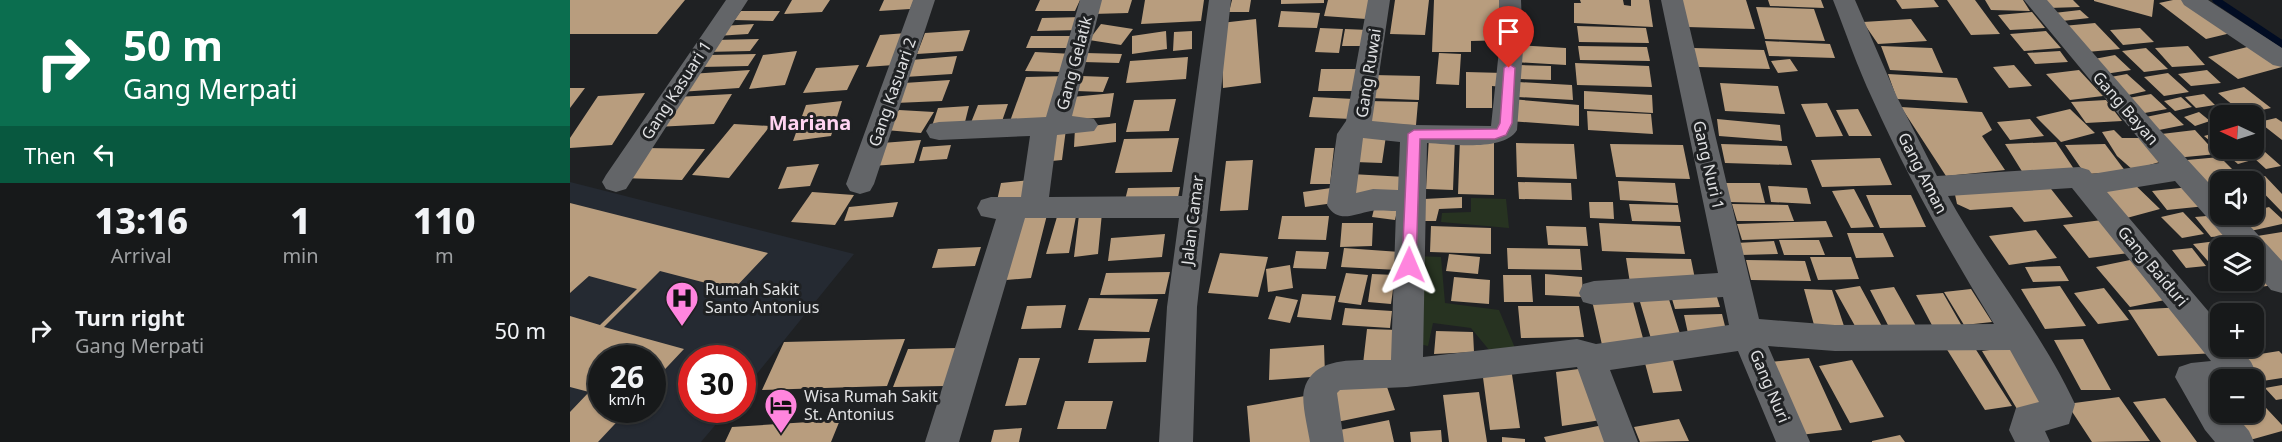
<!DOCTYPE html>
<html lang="en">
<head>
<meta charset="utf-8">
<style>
  body { margin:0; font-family:"Noto Sans",sans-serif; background:#242627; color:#f1f3f6; height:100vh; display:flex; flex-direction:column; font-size:22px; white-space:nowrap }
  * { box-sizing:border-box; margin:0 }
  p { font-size:20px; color:#9ea0a2 }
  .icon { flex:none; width:33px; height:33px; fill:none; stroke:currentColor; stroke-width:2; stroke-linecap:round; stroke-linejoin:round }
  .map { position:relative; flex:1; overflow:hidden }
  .details { display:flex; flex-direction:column; background:#17191a; width:570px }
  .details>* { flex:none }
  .guide { background:#0b6e4f; color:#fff; overflow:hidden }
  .needle { width:39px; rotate:274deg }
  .controls { position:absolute; left:1640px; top:105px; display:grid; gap:12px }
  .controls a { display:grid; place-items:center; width:54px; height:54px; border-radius:12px; background:#17191a; box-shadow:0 2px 4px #0004,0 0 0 2px #363839; font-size:30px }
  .speed { position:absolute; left:18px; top:345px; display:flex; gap:12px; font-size:30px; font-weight:700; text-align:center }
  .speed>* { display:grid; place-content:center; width:78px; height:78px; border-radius:50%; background:#17191a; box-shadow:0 2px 4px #0004,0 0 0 2px #363839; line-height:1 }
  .speed small { font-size:15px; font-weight:400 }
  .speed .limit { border:9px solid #d22; background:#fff; color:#111 }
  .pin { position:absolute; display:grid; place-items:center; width:51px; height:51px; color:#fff; margin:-62px -26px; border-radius:50% 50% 50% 0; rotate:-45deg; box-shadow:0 0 6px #0007 }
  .pin .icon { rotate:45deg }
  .me { position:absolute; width:66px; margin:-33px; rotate:1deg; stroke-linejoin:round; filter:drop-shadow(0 0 4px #0008) }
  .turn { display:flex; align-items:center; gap:21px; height:126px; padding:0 24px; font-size:27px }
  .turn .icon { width:78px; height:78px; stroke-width:2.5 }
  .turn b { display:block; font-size:42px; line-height:51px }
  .then { display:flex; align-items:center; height:57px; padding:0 24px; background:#0003; gap:12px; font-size:22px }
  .eta { display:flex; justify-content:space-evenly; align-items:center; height:102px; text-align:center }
  .eta b { font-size:36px; font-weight:800; line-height:42px }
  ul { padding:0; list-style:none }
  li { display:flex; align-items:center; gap:18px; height:90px; padding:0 24px }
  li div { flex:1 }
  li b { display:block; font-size:22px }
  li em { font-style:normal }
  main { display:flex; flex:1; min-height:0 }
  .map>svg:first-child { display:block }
  .built { fill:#252a32; fill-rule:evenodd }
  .green { fill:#273321 }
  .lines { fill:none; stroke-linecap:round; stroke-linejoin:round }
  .stream { stroke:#010c23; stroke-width:7 }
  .building { fill:#b89d7e }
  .minor { fill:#636568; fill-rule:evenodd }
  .route { fill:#ff85de; stroke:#a65690; stroke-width:1.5 }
  .labels { text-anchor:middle; stroke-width:6; stroke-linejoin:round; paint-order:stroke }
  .street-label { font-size:16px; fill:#e0e1e3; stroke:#1f2123 }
  .poi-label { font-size:16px; fill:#e0e1e3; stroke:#1f2123; text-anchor:start }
  .quarter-label { font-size:20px; font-weight:bold; fill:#ffd4f1; stroke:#1f2123 }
</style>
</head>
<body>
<main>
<section class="details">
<div class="guide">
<div class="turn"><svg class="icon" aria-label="right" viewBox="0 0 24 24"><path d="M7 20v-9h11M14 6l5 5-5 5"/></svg><div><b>50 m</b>Gang Merpati</div></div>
<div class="then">Then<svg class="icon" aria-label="left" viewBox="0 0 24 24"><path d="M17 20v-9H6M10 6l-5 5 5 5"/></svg></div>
</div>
<div class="eta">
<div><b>13:16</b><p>Arrival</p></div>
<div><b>1</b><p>min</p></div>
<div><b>110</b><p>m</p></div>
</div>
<ul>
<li><svg class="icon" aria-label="right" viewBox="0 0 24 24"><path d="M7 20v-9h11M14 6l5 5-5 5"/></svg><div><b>Turn right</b><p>Gang Merpati</p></div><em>50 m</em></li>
</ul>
</section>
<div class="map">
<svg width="1712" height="442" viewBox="0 0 1712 442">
  <rect width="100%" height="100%" fill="#1f2123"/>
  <path class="built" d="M0 182 284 254 173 391 172 358H122V410H158L131 442H0ZM32 358H82V410H32Z"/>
  <path class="green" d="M901 198 936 199 939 228 871 222 872 213 901 212Z
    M846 256 871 257 875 303 929 310 945 348 920 351 901 328 863 323 858 346 849 344Z"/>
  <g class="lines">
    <path class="stream" d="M1646 0 1712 44"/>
  </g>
  <path class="building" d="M0 0H115L87 34H0Z
    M222 0H260L252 12 214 14Z
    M314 0H344L340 9 309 11Z
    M470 0H510L505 11H465Z
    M527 0H562L558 13 522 14Z
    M575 0H634L631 21 571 24Z
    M662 0H681L679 12H659Z
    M711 0H754V3L711 4Z
    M758 0H800L796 19 754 16Z
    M825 0H859L855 35 820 34Z
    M864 0H936L939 40 901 41V52H862Z
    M1010 0H1053L1054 5 1061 6V0H1079L1083 27 1004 23V3H1011Z
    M1110 0H1176L1185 29 1117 27Z
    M1198 0H1251L1254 8 1200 6Z
    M1326 0H1364L1369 7 1332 9Z
    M1377 0H1405L1430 34 1401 35Z
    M1415 0H1453L1460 11 1421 10Z
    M1470 0H1503L1510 7 1479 8Z
    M1584 0 1582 17 1524 1V0Z
    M1603 0H1617L1661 33 1636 39 1589 3Z
    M1186 7 1244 9 1255 41 1195 39Z
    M1510 10 1519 18 1492 21 1484 13Z
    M171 11H210L203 21 164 20Z
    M711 11 750 13 747 28 708 27Z
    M1462 12 1475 28 1440 30 1428 15Z
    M513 17 510 30 467 31 472 18Z
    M686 19 691 83 653 88 651 23Z
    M1341 19 1357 41 1308 44 1293 22Z
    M1525 23 1550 49 1517 52 1493 26Z
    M184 24 178 34 146 36 152 26Z
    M531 24 563 29 551 45 519 40Z
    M1007 26 1076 28 1079 43 1009 42Z
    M750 28 773 29 769 53 745 52Z
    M1570 28 1584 42 1553 45 1540 30Z
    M775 29 798 30 796 46H772Z
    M400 30 393 51 347 54 355 33Z
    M596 31 597 49 562 54V36Z
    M622 31V49L603 51 604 32Z
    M1476 31 1491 48 1454 51 1440 34Z
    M337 33 324 65 296 67 310 35Z
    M461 36H502L497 48H456Z
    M189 39 180 51 135 52 143 40Z
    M1195 41 1260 44 1265 58 1199 56Z
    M946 45 996 48V65L945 62Z
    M1685 45 1712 64V67L1668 79 1638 57Z
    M1008 46 1077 47 1080 61 1010 60Z
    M1311 46 1362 48 1373 73 1320 70Z
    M1618 46 1635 65 1602 67 1585 48Z
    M1123 48 1194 50 1200 69 1128 67Z
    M1576 48 1598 69 1574 72 1552 51Z
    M227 51 215 85 179 89 193 55Z
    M1490 51 1498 62 1465 64 1457 53Z
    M465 52 503 54 494 72 455 71Z
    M516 53 552 54 549 63 513 62Z
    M869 53 891 54 889 85 866 84Z
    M186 54 178 66 130 67 139 55Z
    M1545 55 1561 70 1535 74 1519 60Z
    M387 56 382 74 335 77 341 60Z
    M618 57 616 79 556 83 560 61Z
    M1220 59 1228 71 1208 73 1201 61Z
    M1005 63 1079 66 1082 87 1007 85Z
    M289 65 277 90 233 93 246 68Z
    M949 65 981 66V80L949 79Z
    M1444 65 1462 86 1439 88 1423 67Z
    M751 69H787L785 91H748Z
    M180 70 169 88 109 92 120 74Z
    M1509 70 1533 96 1500 100 1476 74Z
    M1637 70 1651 83 1621 86 1608 74Z
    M896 72 934 73V87L922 86V108H896Z
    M1598 73 1619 92 1594 96 1574 77Z
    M1318 74 1387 78 1398 103 1327 99Z
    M1557 74 1576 91 1554 96 1535 78Z
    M803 75 850 76 849 100 800 98Z
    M498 76 483 123 439 124 456 77Z
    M511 76 539 77 533 92 506 91Z
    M380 80 372 101 325 103 334 83Z
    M948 82 1002 85 1003 100 948 97Z
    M1150 83 1208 86 1215 114 1155 111Z
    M1674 87 1701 108 1674 114 1648 93Z
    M0 88H15L0 108Z
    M1014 91 1082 95 1083 113 1014 109Z
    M75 93 42 145 0 148V138L28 96Z
    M544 93 540 117 498 120 502 97Z
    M162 94 144 124 86 127 106 97Z
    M1581 94 1597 109 1569 114 1553 99Z
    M1634 94 1645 105 1626 108 1615 97Z
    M743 97 784 99 781 119 739 117Z
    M1611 97 1622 107 1605 111 1594 101Z
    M606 99 599 131 556 132 564 100Z
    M941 99 1009 105V126L939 121Z
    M1536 100 1552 121 1516 123 1501 102Z
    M272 101 261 136 223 141 236 105Z
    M798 101 848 102 846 125 795 124Z
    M1257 103 1273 136 1246 137 1231 104Z
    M438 104 431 124 400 125 408 105Z
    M399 106 394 126 361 129 368 108Z
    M1331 107 1412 112 1422 130 1412 136 1435 170 1376 176Z
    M1288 109 1302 136H1279L1266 110Z
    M1500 109 1525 133 1491 142 1466 117Z
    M329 110 364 112 351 133 315 130Z
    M1017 111 1081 114 1083 134 1018 130Z
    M1600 112 1614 125 1584 131 1571 118Z
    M1629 112 1640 121 1625 126 1614 117Z
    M1706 118 1712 122V140L1689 122Z
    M1147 119 1210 125 1212 141 1149 136Z
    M1460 119 1474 136 1440 140 1427 122Z
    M546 123V142L504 147 505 128Z
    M164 124 200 126 159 178 122 175Z
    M496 129 492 160 471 162 476 131Z
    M1544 130 1552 138H1573L1596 160 1563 170 1547 156 1532 132Z
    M1625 130 1647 154 1605 158 1583 135Z
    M1648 132 1650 134V148H1668L1682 160 1668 164 1634 136Z
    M790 135 816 136 812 163 785 162Z
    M859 137 885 138 883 190 856 189Z
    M609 138 602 172 545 173 554 139Z
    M890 138 924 139V195L888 194Z
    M351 140 344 163 302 166 312 143Z
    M1486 142 1506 172 1453 173 1435 144Z
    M946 143 1004 144 1007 179 947 177Z
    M1040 144 1113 145 1120 179 1046 177Z
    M1151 144 1217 146 1222 165 1155 163Z
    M1535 144 1556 172 1515 174 1495 145Z
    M1686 144 1711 166 1696 169 1673 148H1683V145Z
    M381 145 377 159 349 161 353 147Z
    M76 148 135 149 112 180 52 178Z
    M745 148H764L760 184H740Z
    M1650 157 1670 177 1634 184 1606 161Z
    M1310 158 1322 185 1252 187 1241 160Z
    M683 160 678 210 650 211 656 161Z
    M249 164 240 186 208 189 217 167Z
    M781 174 836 177 834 199 777 197Z
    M1695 176 1712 194V212L1679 178Z
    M460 180 456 202 426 205 431 183Z
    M1474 180 1503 217 1454 222 1442 207 1400 210 1387 204 1384 190Z
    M1048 181 1105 183 1108 203 1050 200Z
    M1561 181 1590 209 1553 219 1525 191Z
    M948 182 1001 183 1002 200 949 199Z
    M1155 183H1190L1195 203 1160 202Z
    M1198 186 1237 188 1241 204 1201 202Z
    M610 187 607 203 554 204 558 188Z
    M1620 187 1636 206 1597 210 1582 191Z
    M761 188 764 203 735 207 733 192Z
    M1284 189 1304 227 1281 228 1262 191Z
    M242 192 284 195 265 225 221 222Z
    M1296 195H1341L1356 227 1310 228Z
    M892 197V208L869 209 866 221H855L854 199Z
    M806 201 829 203 825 220 802 217Z
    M328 202 323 217 274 221 279 207Z
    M1019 202H1043L1044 219 1020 218Z
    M0 203 198 253 163 290 90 271 34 327 114 349 82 383V358H32V410H58L28 442H0V412L19 392 0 387V316L30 325 67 289 19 276 0 293Z
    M1059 204 1108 205 1111 222 1062 221Z
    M1162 204 1218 205 1224 221H1167Z
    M1699 207 1712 219V224L1676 232 1665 214H1683V211Z
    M489 210 507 211 499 253 476 254Z
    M478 211 461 278 436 280 454 213Z
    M1613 212 1634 234 1612 238 1591 217Z
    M532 213 528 254 504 257 509 215Z
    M1648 215 1665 235 1641 237 1625 217Z
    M712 216H759L756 240 708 239Z
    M1532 220 1559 253 1519 258 1493 225Z
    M1256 221 1263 237 1172 240 1167 224Z
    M772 223H803L802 246 770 247Z
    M1029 223 1110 226 1115 254 1032 251Z
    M861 226 921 228V254L860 252Z
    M976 226 1016 227 1018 246 978 245Z
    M1466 230 1487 258 1439 265 1419 236Z
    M1712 232V265L1681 237Z
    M1277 233H1313L1324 257 1286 258Z
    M595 234 592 257 538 261 541 238Z
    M1670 238 1679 248H1650V267L1644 268 1623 244Z
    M1209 240H1249L1255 255H1214Z
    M1204 241 1208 254 1171 255 1166 243Z
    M411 247 405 266 362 268 368 249Z
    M774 248 830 252 828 270 771 267Z
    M937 248 1010 249 1012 270 938 269Z
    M1622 248 1636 266 1616 268 1602 250Z
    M726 251 759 252 756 269 723 268Z
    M650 253 698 257 688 297 638 293Z
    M879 254 910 257 908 274 876 271Z
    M1240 257H1281L1289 279 1248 280Z
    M1056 258 1121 259 1126 284 1060 283Z
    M1176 260 1235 261 1241 281 1181 280Z
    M1560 260 1595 300 1560 307 1526 267Z
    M720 265 723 288 698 292 696 269Z
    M1490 266 1499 281 1463 282 1455 267Z
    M1693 271 1706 285 1662 290 1654 280H1683V272Z
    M600 272 595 294 530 295 536 273Z
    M776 273 798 275 791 305 768 302Z
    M802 274 825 275 821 304 798 302Z
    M975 274 1012 277 1013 297 975 295Z
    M933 275H961L963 302H934Z
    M884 277 920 280 919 304 881 301Z
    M1290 286 1315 332 1290 335 1265 290Z
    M1490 286 1516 326 1475 329 1451 289Z
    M1144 287 1150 307 1105 309 1099 289Z
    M1324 287 1346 326 1320 329 1300 290Z
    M1534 288 1559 320 1528 324 1504 293Z
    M1234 289 1262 290 1276 332H1246Z
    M1401 289 1422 322 1394 325 1374 292Z
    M1096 290 1112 340 1082 342 1067 292Z
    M1373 293 1392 326 1364 329 1346 295Z
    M732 294 766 296 761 320 727 317Z
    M1061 294 1074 342 1032 345 1021 296Z
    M706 296 728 300 720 323 698 319Z
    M519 298 588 299 579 332 508 330Z
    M496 305 491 328 451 329 457 306Z
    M948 306H1009L1014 337 951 338Z
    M1614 307 1647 353 1588 356 1558 310Z
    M775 308 822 311 820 328 772 325Z
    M1152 314 1158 338H1119L1114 315Z
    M797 329 828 330 825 365 793 364Z
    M866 331 903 332 904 352 864 354Z
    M580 338 576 362 518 363 524 339Z
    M335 339 317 386 192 390 214 342Z
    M1513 339 1541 390H1511L1484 340Z
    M754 345 755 376 699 380 700 349Z
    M1403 345 1442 406 1415 410 1376 348Z
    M1443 347 1480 405 1447 409 1412 351Z
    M388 348 375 386 323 387 338 349Z
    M1100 350 1112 391 1083 393 1072 352Z
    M1709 351 1712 354V378L1686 382 1665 358Z
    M449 358H470L456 405 435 406Z
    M1239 358 1272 430 1230 435 1200 362Z
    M1282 360 1314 417 1280 423 1249 366Z
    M941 368 950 428 920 430 912 370Z
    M1016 368 1031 420 992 426 986 372Z
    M816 384 825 410 762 423 756 391Z
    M1712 385V399L1706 400 1695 388Z
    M909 392 917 442H879L873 395Z
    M1683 394 1712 425V431L1680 440 1655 412H1683Z
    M741 395 748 442H680L677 406Z
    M1549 397 1580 441 1522 442 1497 404Z
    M1595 398 1627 442H1591L1563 402Z
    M495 401H543L536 429H487Z
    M1109 419 1119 441 1070 442 1064 427Z
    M270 420 261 442H155L162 427Z
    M819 420 824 442H762L760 432Z
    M1033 425 1040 442H976L974 437Z
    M452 428 449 442H421L424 430Z
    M871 430 872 442H841L840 432Z
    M1330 435 1335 442H1302V441Z
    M932 437 955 439V442H932Z"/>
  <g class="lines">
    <path class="minor" d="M156 0H178L56 189 46 192 36 189 32 182 36 175Z
      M343 0H365L304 184 300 191 290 194 280 191 276 184Z
      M510 0H532L502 116 524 119 528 125 524 131 487 135 479 197 612 196 639 0H661L627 307 623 442H589L597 307 609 218H455L389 442H355L426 219 411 216 407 208 411 200 421 197H451L460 136 369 140 360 138 356 131 360 124 369 122 476 117Z
      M798 0H820L802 121 844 125 921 126 929 50V0H951L953 50 947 130C934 152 880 144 857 143L853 357 1007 339 1026 344 1159 325 1153 297 1024 305 1013 302 1009 293 1013 284 1024 281 1148 273 1091 0H1113L1189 319 1265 325 1424 324C1379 251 1337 176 1302 98 1287 66 1276 33 1263 0H1285L1327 97 1367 176 1509 167 1519 170 1522 174 1589 163 1454 0H1477L1590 130 1650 195V214H1669L1712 261V293L1701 290 1683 269V248H1664L1605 181 1537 192 1650 325V346H1668L1681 362 1686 372 1683 380H1650V388L1646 389 1650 394V412H1663L1679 431 1684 442H1645L1635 430 1605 377 1609 367 1621 363 1641 361 1502 188 1378 196C1417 267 1471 331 1505 404L1499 424 1475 431 1480 442H1445L1439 430 1446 408 1469 402 1440 350 1265 351 1198 346 1240 442H1206L1168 351 1040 370 1068 442H1034L1007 367 837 387 770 390 767 393 774 442H740C738 429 731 402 734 390 743 353 793 361 821 360L826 211C818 211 809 210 801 211 784 214 768 224 757 205L767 134 776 121ZM793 138 830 142 828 190 803 189 786 193Z
      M1611 0H1638L1712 48V67L1703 65 1614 5Z"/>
  </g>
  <path class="route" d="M939 64 945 68 942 123 936 135 925 139H850L846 265 844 269H834L832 265 838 134 844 130 927 129 930 123 934 68Z"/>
  <defs>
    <symbol id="hospital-pin" viewBox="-11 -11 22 30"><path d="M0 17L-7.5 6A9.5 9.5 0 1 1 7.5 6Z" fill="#ff85de" stroke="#1f2123"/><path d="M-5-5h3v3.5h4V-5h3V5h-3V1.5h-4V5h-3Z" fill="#111"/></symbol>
    <symbol id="hotel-pin" viewBox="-11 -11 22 30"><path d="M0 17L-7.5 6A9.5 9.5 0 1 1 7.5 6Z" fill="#ff85de" stroke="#1f2123"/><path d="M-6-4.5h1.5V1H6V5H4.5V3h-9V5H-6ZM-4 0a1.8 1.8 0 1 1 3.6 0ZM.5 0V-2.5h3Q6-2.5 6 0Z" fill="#111"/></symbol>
  </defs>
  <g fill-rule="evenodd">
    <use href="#hospital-pin" x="93" y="279" width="38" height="52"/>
    <use href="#hotel-pin" x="192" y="386" width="38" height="52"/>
  </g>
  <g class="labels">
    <g class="street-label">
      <text transform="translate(504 63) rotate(-75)" y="6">Gang Gelatik</text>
      <text transform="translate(798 73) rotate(-81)" y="6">Gang Ruwai</text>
      <text transform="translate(106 90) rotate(-57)" y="6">Gang Kasuari 1</text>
      <text transform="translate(322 92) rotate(-71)" y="6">Gang Kasuari 2</text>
      <text transform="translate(1556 108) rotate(49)" y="6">Gang Bayan</text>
      <text transform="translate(1139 165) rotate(77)" y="6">Gang Nuri 1</text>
      <text transform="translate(1353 173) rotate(63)" y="6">Gang Aman</text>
      <text transform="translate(622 220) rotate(-83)" y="6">Jalan Camar</text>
      <text transform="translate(1583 266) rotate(50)" y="6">Gang Baiduri</text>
      <text transform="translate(1200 386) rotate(67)" y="6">Gang Nuri</text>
    </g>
    <g class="poi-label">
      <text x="135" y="295">Rumah Sakit<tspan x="135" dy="18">Santo Antonius</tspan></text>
      <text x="234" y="402">Wisa Rumah Sakit<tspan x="234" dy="18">St. Antonius</tspan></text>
    </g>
    <g class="quarter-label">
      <text x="240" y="130">Mariana</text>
    </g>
  </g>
</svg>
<div class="controls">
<a><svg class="needle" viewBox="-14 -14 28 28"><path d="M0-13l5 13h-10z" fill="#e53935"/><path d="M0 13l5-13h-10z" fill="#9ea0a2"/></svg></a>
<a><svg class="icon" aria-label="sound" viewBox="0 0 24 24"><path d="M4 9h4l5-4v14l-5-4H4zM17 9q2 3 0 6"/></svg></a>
<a><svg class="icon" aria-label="layers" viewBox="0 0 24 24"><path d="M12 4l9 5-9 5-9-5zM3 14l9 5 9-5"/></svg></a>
<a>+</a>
<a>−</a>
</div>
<div class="speed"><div>26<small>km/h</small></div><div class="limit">30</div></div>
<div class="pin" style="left:939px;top:68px;background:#d93025"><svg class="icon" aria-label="arrive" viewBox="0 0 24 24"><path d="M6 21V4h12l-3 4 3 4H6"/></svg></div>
<svg class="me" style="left:839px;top:265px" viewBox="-20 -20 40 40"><path d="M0-17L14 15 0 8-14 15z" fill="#ff85de" stroke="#fff" stroke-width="4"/></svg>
</div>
</main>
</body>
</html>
